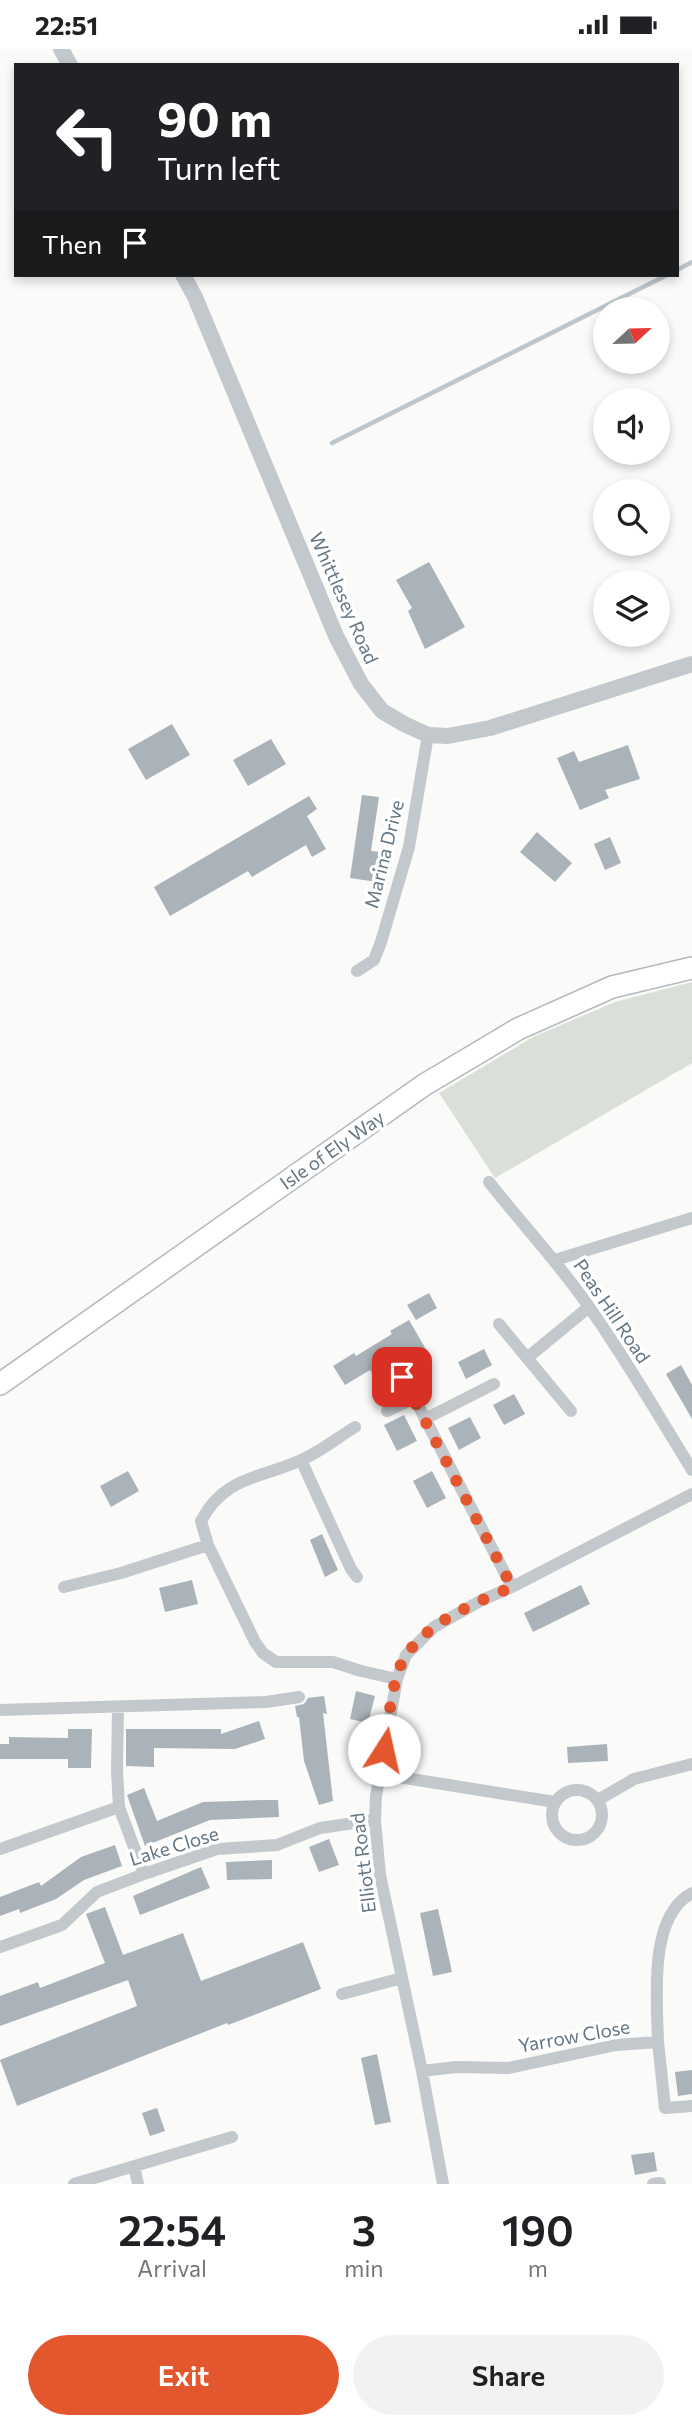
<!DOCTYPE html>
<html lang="en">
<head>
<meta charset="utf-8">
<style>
  body { margin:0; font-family:Commissioner,sans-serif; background:#f2f2f2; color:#202124; height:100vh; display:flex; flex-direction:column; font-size:26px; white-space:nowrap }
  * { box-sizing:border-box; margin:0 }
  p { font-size:23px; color:#757577 }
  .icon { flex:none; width:38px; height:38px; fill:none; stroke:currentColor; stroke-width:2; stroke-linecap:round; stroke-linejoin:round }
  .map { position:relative; height:2135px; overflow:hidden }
  .details { display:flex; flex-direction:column; background:#fff; flex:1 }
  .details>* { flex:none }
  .guide { position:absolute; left:14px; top:14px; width:665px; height:214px; border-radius:0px; box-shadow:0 4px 10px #0003; background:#202124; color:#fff; overflow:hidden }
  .needle { width:46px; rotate:68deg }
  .controls { position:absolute; left:593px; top:248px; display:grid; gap:14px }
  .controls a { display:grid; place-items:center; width:77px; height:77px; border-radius:50%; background:#fff; box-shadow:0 4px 10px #0003; font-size:35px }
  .pin { position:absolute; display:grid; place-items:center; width:60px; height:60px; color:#fff; margin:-30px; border-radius:14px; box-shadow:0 4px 10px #0006 }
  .me { position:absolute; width:77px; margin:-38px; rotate:10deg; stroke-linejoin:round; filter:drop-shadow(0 0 5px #0008) }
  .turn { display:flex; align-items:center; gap:24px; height:147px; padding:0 28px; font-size:32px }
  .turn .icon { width:91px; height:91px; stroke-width:2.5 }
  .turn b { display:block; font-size:49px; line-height:60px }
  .then { display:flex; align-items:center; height:66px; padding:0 28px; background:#0003; gap:14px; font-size:26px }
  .eta { display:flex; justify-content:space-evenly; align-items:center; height:119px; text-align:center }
  .eta b { font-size:42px; font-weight:600; line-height:49px }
  .action { display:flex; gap:14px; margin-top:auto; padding:14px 28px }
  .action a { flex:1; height:80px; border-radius:42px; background:#e4572e; color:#fff; font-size:28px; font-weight:600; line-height:80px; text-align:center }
  .action a+a { background:#f2f2f2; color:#202124 }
  .status { display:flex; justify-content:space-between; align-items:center; height:49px; padding:0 35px; background:#fff; direction:ltr }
  .status svg { height:19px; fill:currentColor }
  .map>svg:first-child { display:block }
  .green { fill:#dadfd7 }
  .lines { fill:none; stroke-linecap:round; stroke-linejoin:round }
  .stream { stroke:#bbc7cb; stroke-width:4.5 }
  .building { fill:#aab3b9 }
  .trunk-casing { stroke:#b4b9bd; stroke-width:24 }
  .minor { stroke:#c3c8cc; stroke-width:12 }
  .tertiary { stroke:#c3c8cc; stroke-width:16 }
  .trunk { stroke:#fff; stroke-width:21 }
  .route { stroke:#e4572e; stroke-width:12; stroke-dasharray:0 21.6 }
  .labels { text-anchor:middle; stroke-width:7; stroke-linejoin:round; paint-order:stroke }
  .street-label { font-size:19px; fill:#657683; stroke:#fff }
</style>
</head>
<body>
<div class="status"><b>22:51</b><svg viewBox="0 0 49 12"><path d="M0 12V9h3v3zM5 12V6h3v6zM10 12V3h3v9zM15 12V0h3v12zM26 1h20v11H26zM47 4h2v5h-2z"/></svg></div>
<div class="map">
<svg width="692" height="2135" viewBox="0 0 692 2135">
  <rect width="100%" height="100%" fill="#fafaf8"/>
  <path class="green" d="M692 933V1014L495 1129 439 1044 533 988 615 953Z"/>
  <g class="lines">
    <path class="stream" d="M677 221 692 213
      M332 394 667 226"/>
  </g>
  <path class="building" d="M429 513 465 578 425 600 408 562 412 559 396 531Z
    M172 675 190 706 146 731 128 700Z
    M271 690 286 715 248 737 233 711Z
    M628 696 640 730 605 741 609 749 580 761 557 709 574 702 579 713Z
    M362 746 379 748 371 802 381 803 380 811 387 812 384 834 350 829Z
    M309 747 317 760 307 767 326 800 312 808 306 796 252 828 248 822 170 867 154 838Z
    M537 783 572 814 555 833 520 803Z
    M610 788 621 814 605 821 594 795Z
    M429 1244 437 1259 416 1271 407 1256Z
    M409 1271 427 1302 408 1313 405 1309 375 1328 370 1321 345 1336 333 1317 354 1304 356 1307 392 1285 390 1282Z
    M484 1300 492 1316 466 1330 458 1313Z
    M681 1316 692 1336V1370L666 1325Z
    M514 1345 525 1365 504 1376 493 1356Z
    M404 1366 417 1392 397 1402 384 1376Z
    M470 1368 481 1389 459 1401 448 1379Z
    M128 1422 139 1442 111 1458 100 1437Z
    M432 1422 446 1449 427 1459 413 1432Z
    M322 1485 338 1521 325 1528 310 1491Z
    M192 1531 198 1555 165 1563 159 1539Z
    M581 1536 590 1555 533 1583 524 1564Z
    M356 1642 375 1647 368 1674 350 1670Z
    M324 1647 327 1665 323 1664 333 1752 319 1756 304 1712 299 1668H297L295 1657 304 1655 308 1649Z
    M259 1672 265 1690 235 1700 154 1699V1718L126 1717V1680H221V1685Z
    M68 1680H92L91 1719H68V1710H0V1695H9V1688L68 1689Z
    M607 1695 608 1712 568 1714 567 1698Z
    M144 1739 157 1772 203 1753 265 1751H278L279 1768 210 1771 145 1797 127 1746Z
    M329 1790 339 1816 319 1823 309 1798Z
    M115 1796 122 1817 84 1831 56 1850 20 1864 19 1860 0 1867V1848L39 1833 41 1837 81 1808Z
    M272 1811V1830L227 1831 226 1813Z
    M201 1818 210 1839 140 1866 133 1847Z
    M105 1858 123 1906 183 1884 201 1932 303 1893 321 1940 228 1976 227 1974 17 2057 0 2011 137 1957 128 1931 0 1977V1947L38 1933 40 1939 105 1914 86 1865Z
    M438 1860 452 1923 433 1927 420 1864Z
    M377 2005 391 2073 375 2076 361 2009Z
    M692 2021V2045L678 2047 675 2023Z
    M157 2059 165 2082 150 2087 142 2064Z
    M654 2103 657 2122 635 2126 631 2106Z"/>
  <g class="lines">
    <defs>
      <path id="trunk" d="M0 1335 424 1036 518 980 612 938 692 919"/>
    </defs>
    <use href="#trunk" class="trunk-casing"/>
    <path class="minor" d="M357 922 374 911 381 893 409 798 428 686
      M489 1133C522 1175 559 1214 589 1258 626 1310 658 1366 692 1421
      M555 1211 692 1169
      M499 1275 527 1309
      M403 1327 512 1538
      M387 1362 414 1349
      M571 1362 527 1309 589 1258
      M425 1370 494 1335
      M301 1411 351 1520 357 1528
      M208 1496 201 1472C224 1428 258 1430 299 1412 319 1404 337 1389 355 1378
      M64 1538 121 1524 208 1496 255 1593 263 1604 276 1613H333L361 1622 397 1630
      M118 1659 117 1722 119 1758 144 1825
      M0 1661 266 1653 299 1648
      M380 1725 555 1753
      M552 1766a25 25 0 1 1 50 0a25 25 0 1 1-50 0Z
      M598 1751 634 1730 692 1715
      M0 1800 119 1758
      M0 1898 62 1876 97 1843 144 1825 217 1800 277 1796 320 1779 375 1771
      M342 1945 402 1929
      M658 1993 665 2059 692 2057
      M422 2022 456 2018 509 2019 616 1996 658 1993C657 1950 648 1867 692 1844
      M134 2117 138 2135
      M74 2135 232 2088
      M443 2135 422 2022 380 1826 375 1771 376 1747 397 1630 406 1606 434 1578 482 1551 512 1538 692 1445
      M653 2135 660 2134"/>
    <path class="tertiary" d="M61 0 70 16
      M183 226 195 248 336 587 361 635 382 662 404 675 428 686 448 687 490 679 692 615"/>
    <use href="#trunk" class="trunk"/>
  </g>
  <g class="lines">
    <path class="route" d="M384 1701C389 1675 391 1626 407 1605 431 1571 476 1554 512 1538L402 1328"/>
  </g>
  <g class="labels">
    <g class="street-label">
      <text transform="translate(344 549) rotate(66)" y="7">Whittlesey Road</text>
      <text transform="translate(384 805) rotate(-76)" y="7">Marina Drive</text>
      <text transform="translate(332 1101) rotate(-35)" y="7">Isle of Ely Way</text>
      <text transform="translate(612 1262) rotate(56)" y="7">Peas Hill Road</text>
      <text transform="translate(174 1797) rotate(-17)" y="7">Lake Close</text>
      <text transform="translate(363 1814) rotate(-97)" y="7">Elliott Road</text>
      <text transform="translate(574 1987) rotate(-10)" y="7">Yarrow Close</text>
    </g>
  </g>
</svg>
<div class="controls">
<a><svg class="needle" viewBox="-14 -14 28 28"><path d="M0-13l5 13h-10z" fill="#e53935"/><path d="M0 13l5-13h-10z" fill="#757577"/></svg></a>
<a><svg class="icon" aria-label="sound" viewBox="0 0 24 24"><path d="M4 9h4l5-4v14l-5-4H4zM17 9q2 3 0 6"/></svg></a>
<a><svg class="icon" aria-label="search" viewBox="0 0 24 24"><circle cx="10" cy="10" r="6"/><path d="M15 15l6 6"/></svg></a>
<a><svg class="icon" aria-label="layers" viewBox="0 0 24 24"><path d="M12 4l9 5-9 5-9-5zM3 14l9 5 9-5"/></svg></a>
</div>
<div class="pin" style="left:402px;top:1328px;background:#d93025"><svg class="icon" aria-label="arrive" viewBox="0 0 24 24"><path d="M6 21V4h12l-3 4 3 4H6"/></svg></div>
<svg class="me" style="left:384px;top:1701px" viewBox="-20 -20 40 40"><circle r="19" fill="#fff"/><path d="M0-13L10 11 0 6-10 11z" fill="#e4572e"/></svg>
<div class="guide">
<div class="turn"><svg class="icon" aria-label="left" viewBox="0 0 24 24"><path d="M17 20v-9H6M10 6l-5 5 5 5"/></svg><div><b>90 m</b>Turn left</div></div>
<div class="then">Then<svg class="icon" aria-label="arrive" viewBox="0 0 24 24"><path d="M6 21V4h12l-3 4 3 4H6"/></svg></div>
</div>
</div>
<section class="details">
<div class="eta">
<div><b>22:54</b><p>Arrival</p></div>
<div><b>3</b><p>min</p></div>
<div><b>190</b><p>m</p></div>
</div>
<div class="action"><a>Exit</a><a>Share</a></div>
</section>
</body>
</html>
